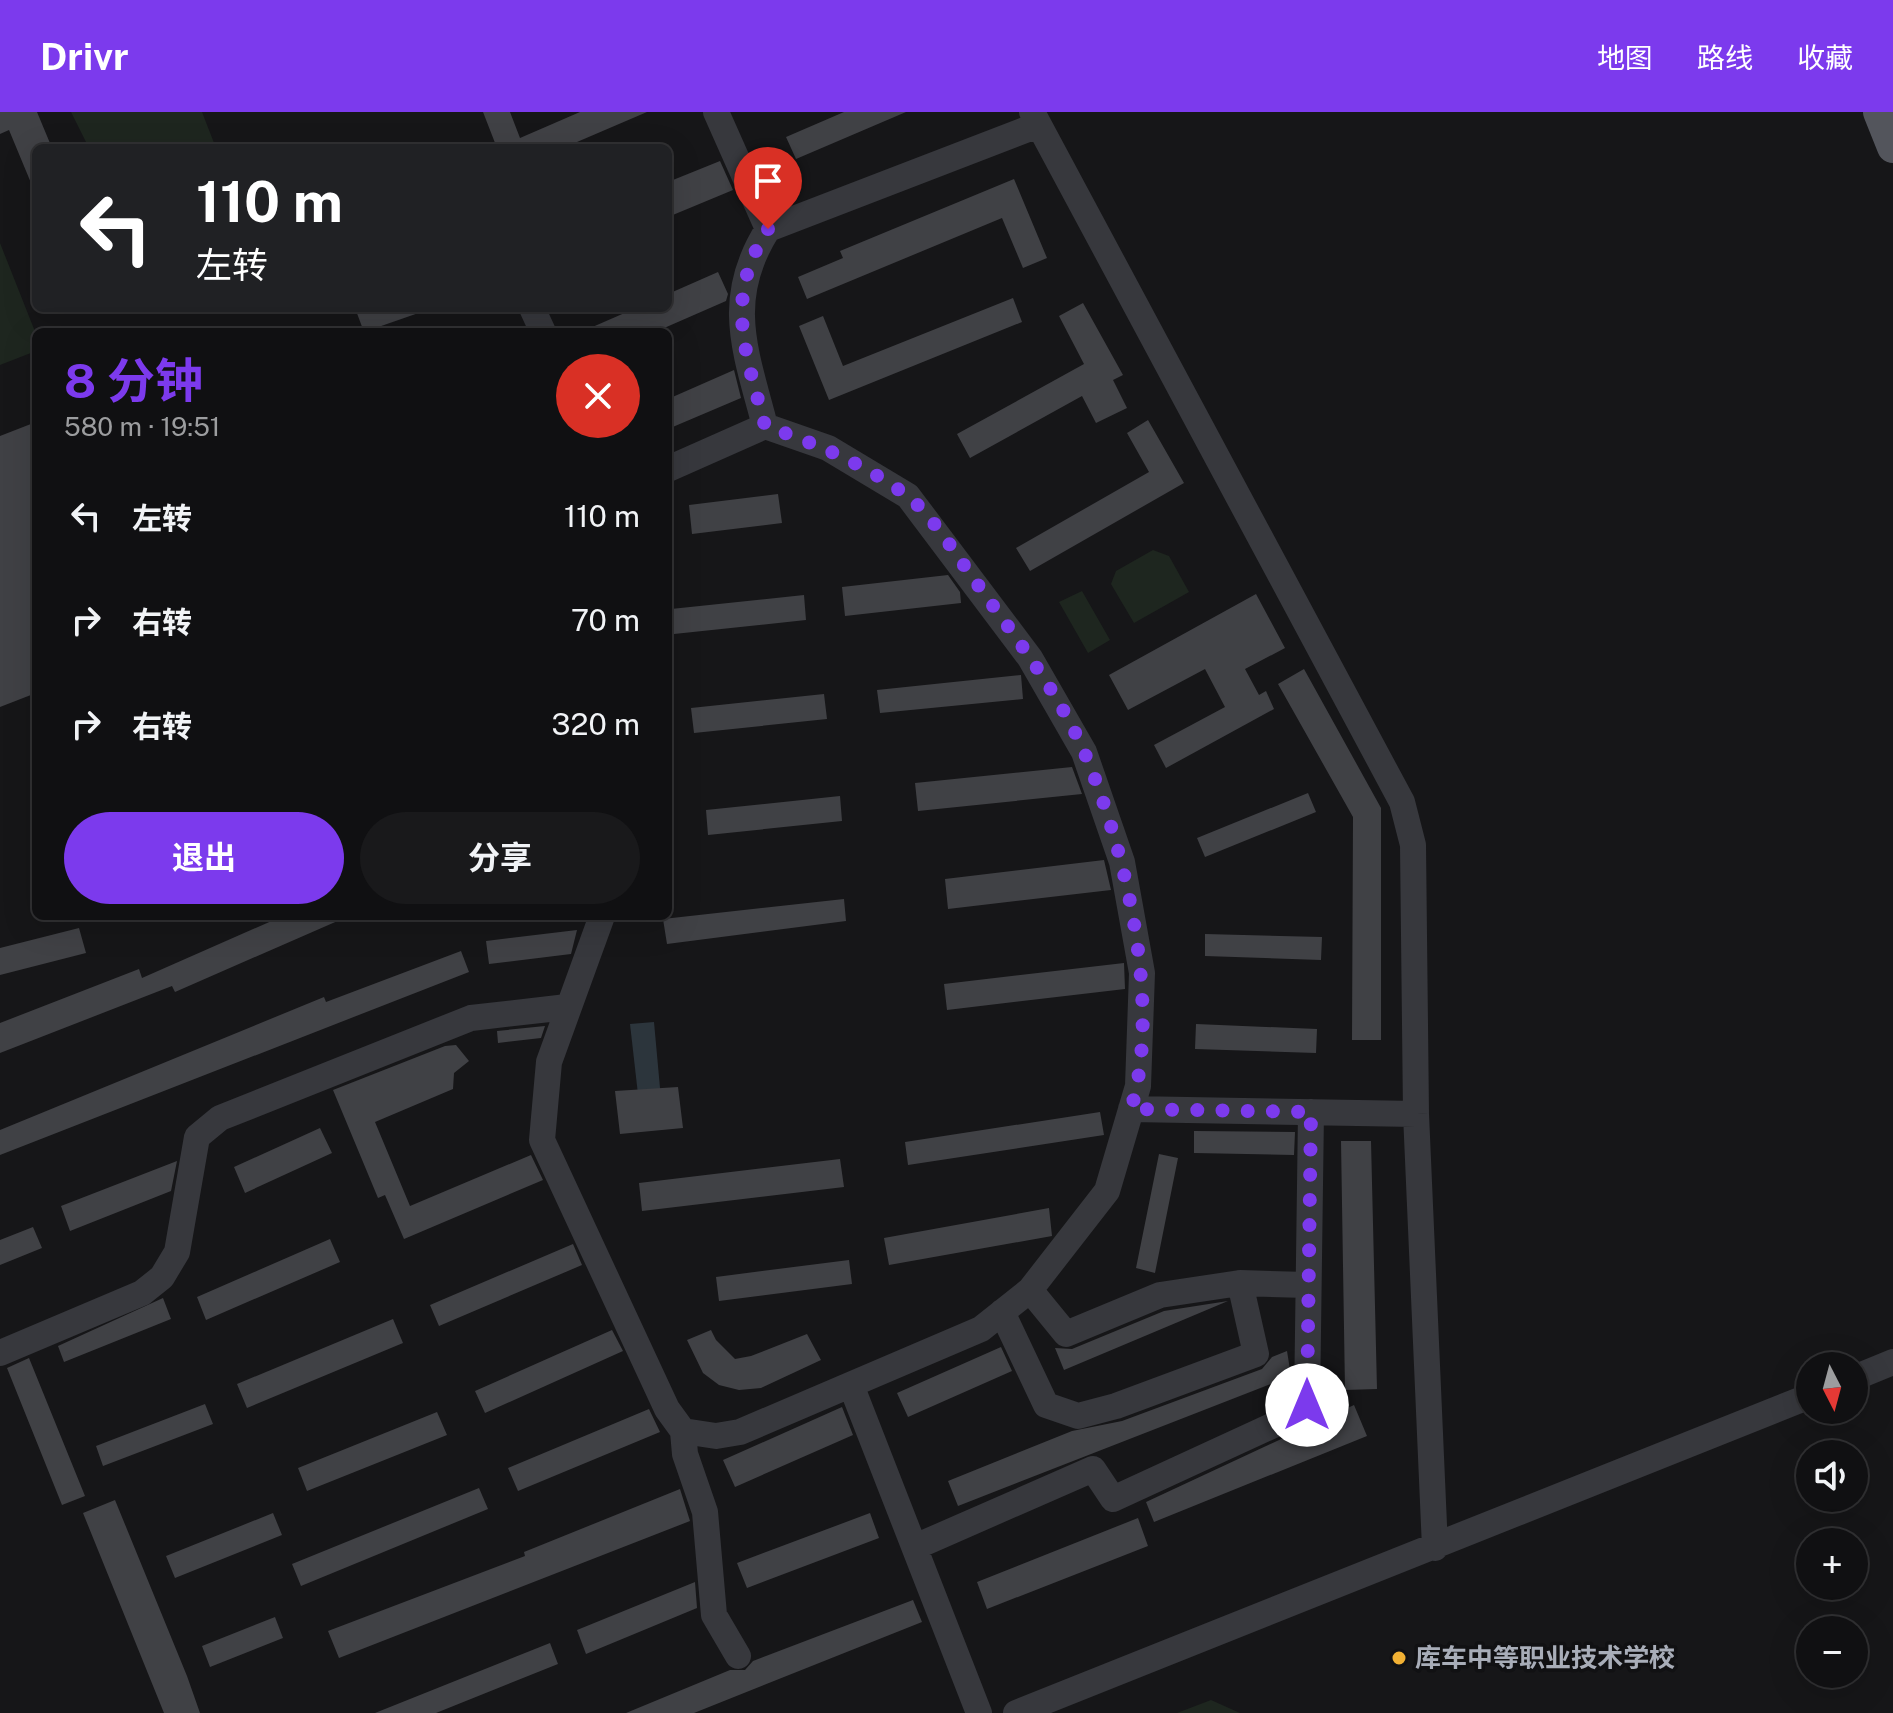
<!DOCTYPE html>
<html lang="zh">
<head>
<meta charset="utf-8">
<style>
  body { margin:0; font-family:"Public Sans","Noto Sans SC",sans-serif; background:#19191b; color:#f1f3f6; height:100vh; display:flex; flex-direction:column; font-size:30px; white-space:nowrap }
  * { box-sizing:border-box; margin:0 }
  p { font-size:26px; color:#9c9d9f }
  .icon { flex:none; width:44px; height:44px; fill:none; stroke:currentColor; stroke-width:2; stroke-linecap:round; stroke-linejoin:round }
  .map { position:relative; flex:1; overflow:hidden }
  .details { position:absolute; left:32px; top:216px; width:640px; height:592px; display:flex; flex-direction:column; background:#101012; border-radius:12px; box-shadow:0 8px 32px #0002,0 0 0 2px #303032 }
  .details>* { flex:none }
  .guide { position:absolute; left:32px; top:32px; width:640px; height:168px; border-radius:12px; box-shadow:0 8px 32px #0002,0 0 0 2px #303032; background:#202124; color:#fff; overflow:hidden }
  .needle { width:52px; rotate:174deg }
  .controls { position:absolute; left:1796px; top:1240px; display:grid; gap:16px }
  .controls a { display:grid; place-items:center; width:72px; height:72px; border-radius:50%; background:#101012; box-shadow:0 8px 32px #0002,0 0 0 2px #303032; font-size:40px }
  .pin { position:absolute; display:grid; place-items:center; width:68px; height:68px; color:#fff; margin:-82px -34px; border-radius:50% 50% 50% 0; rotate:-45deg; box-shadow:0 0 8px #0007 }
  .pin .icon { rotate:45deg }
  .me { position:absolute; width:88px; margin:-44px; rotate:0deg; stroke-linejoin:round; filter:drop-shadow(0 0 6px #0008) }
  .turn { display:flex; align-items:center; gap:28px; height:168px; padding:0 32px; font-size:36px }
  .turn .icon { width:104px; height:104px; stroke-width:2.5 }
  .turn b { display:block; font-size:56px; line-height:68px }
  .round { display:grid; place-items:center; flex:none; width:84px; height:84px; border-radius:42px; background:#19191b }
  .summary { display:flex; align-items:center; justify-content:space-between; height:136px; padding:0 32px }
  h1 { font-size:48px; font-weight:700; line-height:60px; color:#7c3aed }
  .button { display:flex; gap:16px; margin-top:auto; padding:16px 32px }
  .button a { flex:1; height:92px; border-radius:48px; background:#7c3aed; color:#fff; font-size:32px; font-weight:700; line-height:92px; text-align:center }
  .button a+a { background:#19191b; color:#f1f3f6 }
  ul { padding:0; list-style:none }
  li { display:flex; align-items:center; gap:24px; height:104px; padding:0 32px }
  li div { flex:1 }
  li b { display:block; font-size:30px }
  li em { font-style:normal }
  header { display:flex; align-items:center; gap:48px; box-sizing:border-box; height:112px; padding:0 40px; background:#7c3aed; color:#fff }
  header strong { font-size:38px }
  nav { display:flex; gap:44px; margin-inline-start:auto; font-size:28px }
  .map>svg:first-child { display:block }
  .green { fill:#1e261f }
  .water { fill:#2c353c }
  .building { fill:#404145 }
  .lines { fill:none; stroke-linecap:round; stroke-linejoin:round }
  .minor { stroke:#37383d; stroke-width:26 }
  .major { stroke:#53555c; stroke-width:32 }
  .route { stroke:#7c3aed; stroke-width:14; stroke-dasharray:0 25.2 }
  .poi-dot { fill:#f2b134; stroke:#111113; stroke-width:3 }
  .labels { text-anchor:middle; stroke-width:7; stroke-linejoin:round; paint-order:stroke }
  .poi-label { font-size:26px; font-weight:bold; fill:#a8adb8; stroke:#111113; text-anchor:start }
</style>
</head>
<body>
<header>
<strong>Drivr</strong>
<nav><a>地图</a><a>路线</a><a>收藏</a></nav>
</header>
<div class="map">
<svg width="1893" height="1601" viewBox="0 0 1893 1601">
  <rect width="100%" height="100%" fill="#161618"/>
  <path class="green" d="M71 0H202L216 36H89Z
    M0 131 36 222V239L0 253Z
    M1153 438 1169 444 1189 480 1134 511 1111 472 1116 459Z
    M1082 479 1110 528 1088 541 1059 490Z
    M1211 1588 1240 1601H1177Z"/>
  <path class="water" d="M654 910 662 998 640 1000 630 912Z"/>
  <path class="building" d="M0 0H37L52 36H36V83L9 18 0 22Z
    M483 0H510L520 26 580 0H647L563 36H497Z
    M844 0H906L796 47 786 25Z
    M720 49 733 78 668 105V70Z
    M1014 67 1047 146 1023 156 1002 106 807 187 798 165 843 146 840 139Z
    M718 160 728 182 726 189 655 220H581L636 196H668V182Z
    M1013 186 1022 210 829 288 799 214 823 204 843 254Z
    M1083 191 1123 263 1113 268 1127 296 1096 311 1082 284 970 346 957 322 1084 252 1059 204Z
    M355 196H429L430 197 364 220Z
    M734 258 741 286 668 317V287Z
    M1148 308 1184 371 1030 459 1016 436 1149 360 1127 321Z
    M36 310V581L0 595V324Z
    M778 382 782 411 692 422 689 393Z
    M948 463 960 480 961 491 845 504 842 475Z
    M1256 482 1285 536 1245 557 1259 583 1266 579 1274 597 1166 656 1154 633 1225 595 1205 557 1128 598 1109 563Z
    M804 483 806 508 674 522 671 497Z
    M1304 557 1381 696V928H1352L1353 705 1278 572Z
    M1021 563 1023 587 880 601 877 578Z
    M824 582 827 607 694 621 691 596Z
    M1072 655 1082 682 918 699 915 671Z
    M1308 681 1316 700 1205 745 1197 726Z
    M840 684 842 709 708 723 706 698Z
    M1104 748 1111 778 948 797 945 767Z
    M844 787 846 809 667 832 663 807Z
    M283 804H349L175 880 172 874 0 941V911L139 857 142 866Z
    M79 816 86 841 0 863V836Z
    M577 818 571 842 489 852 486 829Z
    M1205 822 1322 825 1321 848 1205 844Z
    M461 839 469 860 0 1043V1018L324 885 326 890Z
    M1124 851 1125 877 947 898 944 872Z
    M1196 912 1317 917 1316 941 1195 937Z
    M545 914 541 926 498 931 497 919Z
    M456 933 469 949 454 961 453 977 375 1010 410 1094 531 1043 543 1068 404 1127 385 1083 378 1086 333 978 445 934Z
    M678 975 683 1016 620 1022 615 979Z
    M1100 1000 1104 1023 908 1053 905 1030Z
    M320 1016 332 1041 245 1081 234 1055Z
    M1194 1019 1295 1020 1294 1043 1194 1041Z
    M1341 1029H1371L1377 1277 1345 1278Z
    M1159 1042 1178 1046 1155 1161 1136 1156Z
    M840 1047 844 1075 642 1099 639 1071Z
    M177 1049 171 1079 70 1119 61 1094Z
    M1049 1096 1052 1124 889 1153 884 1126Z
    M33 1115 42 1136 0 1153V1128Z
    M330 1127 340 1150 206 1208 197 1185Z
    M573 1132 582 1153 439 1214 430 1193Z
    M849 1148 852 1172 719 1189 716 1165Z
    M163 1186 171 1207 64 1250 58 1234Z
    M1228 1189 1064 1258 1055 1236 1072 1237 1164 1199Z
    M393 1207 403 1231 247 1296 237 1272Z
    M612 1218 623 1239 485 1301 475 1279Z
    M711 1218 716 1228 735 1247 751 1244 807 1222 821 1248 761 1276 739 1278 719 1273 703 1261 687 1228Z
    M1001 1235 1012 1259 908 1305 897 1281Z
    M1287 1239 1291 1264 958 1394 948 1369 1072 1319 1122 1309 1262 1257 1272 1245Z
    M29 1246 85 1384 62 1393 7 1256Z
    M205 1292 213 1312 103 1354 96 1334Z
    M1354 1293 1367 1324 1154 1410 1146 1390Z
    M842 1295 853 1323 735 1375 723 1348Z
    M649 1297 660 1320 518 1379 508 1356Z
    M437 1300 447 1323 307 1379 298 1356Z
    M479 1376 488 1397 301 1474 292 1452Z
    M680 1377 690 1409 339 1546 328 1519 525 1444 524 1440Z
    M115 1388 187 1564 200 1601H164L83 1401Z
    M273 1401 282 1423 175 1466 166 1444Z
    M870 1401 879 1426 747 1476 737 1451Z
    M1138 1406 1148 1434 987 1497 977 1470Z
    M695 1470 697 1496 586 1542 577 1518Z
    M913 1488 922 1510 694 1601H626L730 1558H745L753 1549Z
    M275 1505 283 1526 210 1555 202 1534Z
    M550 1531 558 1552 436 1601H375Z"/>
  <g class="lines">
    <path class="minor" d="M716 0 768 117
      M1032 0 1402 690 1413 733 1416 1002 1435 1436
      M532 196 543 220
      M668 357 765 314C746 240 723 188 768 117L1038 13
      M602 804 549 950 542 1028 667 1297 683 1319 716 1324 740 1320 981 1217 1030 1178 1107 1079 1138 974 1142 861 1122 750 1084 640 1030 546 908 384 828 336 765 314
      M1131 997 1416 1002
      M1030 1178 1066 1222 1160 1183 1240 1171
      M1002 1200 1046 1293 1078 1304 1116 1294 1256 1242 1240 1171 1307 1173
      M0 1241 142 1181 162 1165 177 1140 197 1025 220 1006 471 906 567 895
      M1854 1266 1893 1250
      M851 1273 979 1601
      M683 1319 685 1342 705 1400 714 1503 738 1544
      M915 1435 1093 1357 1113 1387 1291 1305 1307 1293 1311 1000
      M1016 1601 1810 1284"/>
    <path class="major" d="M1879 0 1893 35"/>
  </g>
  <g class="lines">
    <path class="route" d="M768 117C723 187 746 240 765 314 814 331 863 351 906 383 932 402 958 446 978 473 1016 526 1059 581 1085 642 1126 738 1162 895 1131 997L1311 1000 1307 1293"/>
  </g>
  <circle class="poi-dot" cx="1399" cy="1546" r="8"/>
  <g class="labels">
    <g class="poi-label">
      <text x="1415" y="1555">库车中等职业技术学校</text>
    </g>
  </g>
</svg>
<div class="controls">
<a><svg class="needle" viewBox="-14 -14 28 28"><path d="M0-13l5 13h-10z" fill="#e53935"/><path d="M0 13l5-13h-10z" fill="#9c9d9f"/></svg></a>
<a><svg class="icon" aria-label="sound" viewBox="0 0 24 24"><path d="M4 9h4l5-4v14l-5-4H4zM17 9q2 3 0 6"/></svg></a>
<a>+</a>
<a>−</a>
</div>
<div class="pin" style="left:768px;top:117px;background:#d93025"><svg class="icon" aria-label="arrive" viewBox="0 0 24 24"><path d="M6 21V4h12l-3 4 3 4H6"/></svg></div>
<svg class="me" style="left:1307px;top:1293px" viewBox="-20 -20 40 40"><circle r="19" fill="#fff"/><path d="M0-13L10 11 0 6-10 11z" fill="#7c3aed"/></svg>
<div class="guide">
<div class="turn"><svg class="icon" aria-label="left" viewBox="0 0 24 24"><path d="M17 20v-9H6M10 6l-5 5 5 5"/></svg><div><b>110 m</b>左转</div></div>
</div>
<section class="details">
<div class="summary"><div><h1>8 分钟</h1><p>580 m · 19:51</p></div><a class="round" style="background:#d93025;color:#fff"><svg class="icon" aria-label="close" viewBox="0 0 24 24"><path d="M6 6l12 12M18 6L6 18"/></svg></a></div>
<ul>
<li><svg class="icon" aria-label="left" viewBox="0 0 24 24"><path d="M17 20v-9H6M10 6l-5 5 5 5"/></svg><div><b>左转</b></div><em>110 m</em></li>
<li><svg class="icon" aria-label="right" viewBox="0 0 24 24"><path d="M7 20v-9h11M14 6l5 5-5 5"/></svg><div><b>右转</b></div><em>70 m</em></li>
<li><svg class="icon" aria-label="right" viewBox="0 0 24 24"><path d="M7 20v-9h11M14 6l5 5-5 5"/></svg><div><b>右转</b></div><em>320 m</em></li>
</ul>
<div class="button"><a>退出</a><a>分享</a></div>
</section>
</div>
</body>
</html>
